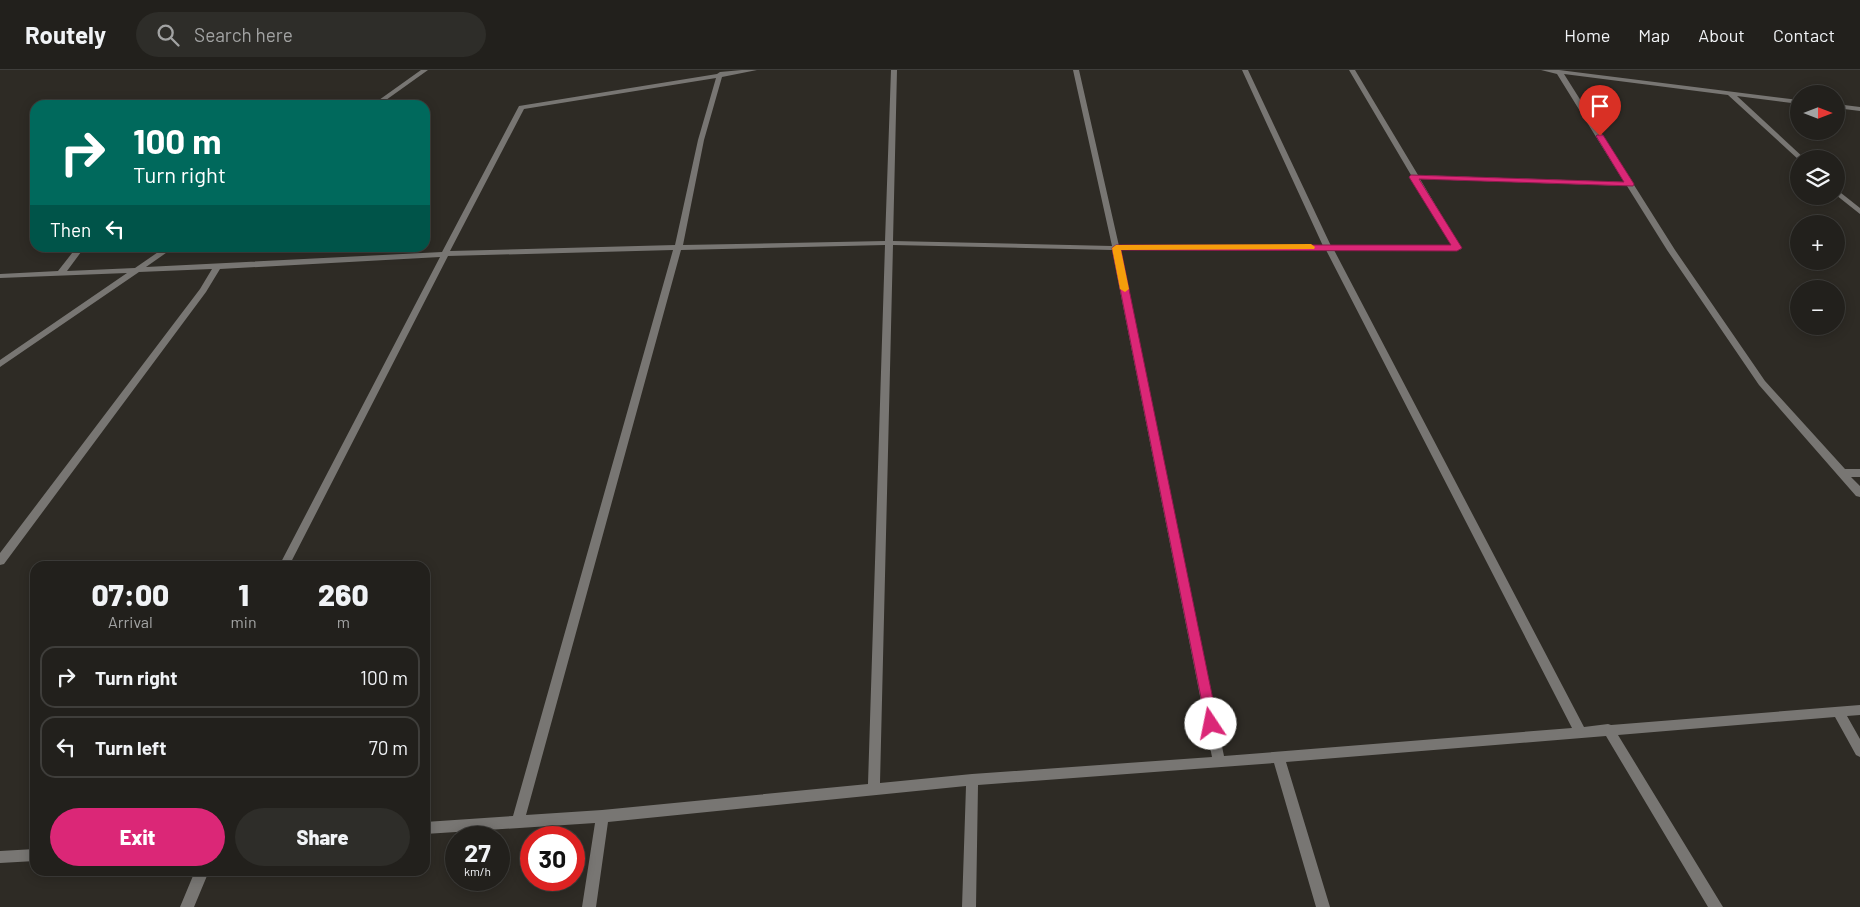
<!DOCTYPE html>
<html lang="en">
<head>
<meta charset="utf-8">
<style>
  body { margin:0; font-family:Barlow,sans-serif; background:#2e2d29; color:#f1f3f6; height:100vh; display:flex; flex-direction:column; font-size:19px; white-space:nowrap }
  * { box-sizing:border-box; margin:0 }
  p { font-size:16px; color:#a2a3a3 }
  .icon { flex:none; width:28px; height:28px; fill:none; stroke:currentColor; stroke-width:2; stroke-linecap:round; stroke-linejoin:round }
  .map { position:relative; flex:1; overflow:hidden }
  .details { position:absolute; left:30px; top:491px; width:400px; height:315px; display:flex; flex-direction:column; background:#22201c; border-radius:15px; box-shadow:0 2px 12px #0003,0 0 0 1px #3f3e3b }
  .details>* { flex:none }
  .hud { position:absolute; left:30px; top:30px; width:400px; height:152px; border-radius:15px; box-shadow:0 2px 12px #0003,0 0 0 1px #3f3e3b; background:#00695c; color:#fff; overflow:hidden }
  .needle { width:32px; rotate:90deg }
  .tools { position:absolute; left:1790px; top:15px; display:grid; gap:10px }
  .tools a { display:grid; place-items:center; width:55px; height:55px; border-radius:50%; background:#22201c; box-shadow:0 2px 12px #0003,0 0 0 1px #3f3e3b; font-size:25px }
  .speed { position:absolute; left:445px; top:756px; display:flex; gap:10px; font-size:25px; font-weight:700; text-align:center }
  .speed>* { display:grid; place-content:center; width:65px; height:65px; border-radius:50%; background:#22201c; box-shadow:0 2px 12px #0003,0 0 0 1px #3f3e3b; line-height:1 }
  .speed small { font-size:12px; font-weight:400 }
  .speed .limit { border:8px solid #d22; background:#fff; color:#111 }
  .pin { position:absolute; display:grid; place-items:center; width:42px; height:42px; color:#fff; margin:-51px -21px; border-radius:50% 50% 50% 0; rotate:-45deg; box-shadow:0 0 5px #0007 }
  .pin .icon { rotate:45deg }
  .me { position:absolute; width:55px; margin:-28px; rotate:349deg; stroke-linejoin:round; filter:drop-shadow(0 0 4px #0008) }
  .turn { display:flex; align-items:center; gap:18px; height:105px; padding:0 20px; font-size:22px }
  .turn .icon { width:65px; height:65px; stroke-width:2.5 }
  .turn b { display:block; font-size:35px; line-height:42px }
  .then { display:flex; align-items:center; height:48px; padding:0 20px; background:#0003; gap:10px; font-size:19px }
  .eta { display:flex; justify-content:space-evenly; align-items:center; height:85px; text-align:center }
  .eta b { font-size:30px; font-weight:800; line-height:35px }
  .primary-button { display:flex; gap:10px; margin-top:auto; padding:10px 20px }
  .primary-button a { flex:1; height:58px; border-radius:30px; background:#db2777; color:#fff; font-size:20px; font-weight:800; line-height:58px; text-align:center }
  .primary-button a+a { background:#2e2d29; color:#f1f3f6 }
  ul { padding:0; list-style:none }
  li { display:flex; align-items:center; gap:15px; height:62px; margin:0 10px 8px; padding:0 10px; border:2px solid #3f3e3b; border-radius:15px }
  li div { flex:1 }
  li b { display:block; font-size:19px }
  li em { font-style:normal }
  header { display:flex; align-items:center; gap:30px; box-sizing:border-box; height:70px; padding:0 25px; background:#22201c; border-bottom:1px solid #3f3e3b }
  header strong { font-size:24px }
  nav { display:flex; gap:28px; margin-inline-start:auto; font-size:18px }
  .search { width:350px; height:45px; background:#2e2d29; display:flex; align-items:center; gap:12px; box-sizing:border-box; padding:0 18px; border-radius:28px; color:#a2a3a3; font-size:19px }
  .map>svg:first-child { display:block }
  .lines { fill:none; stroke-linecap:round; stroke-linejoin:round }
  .minor { fill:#787673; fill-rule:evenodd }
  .route { fill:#db2777; stroke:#8e194d }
  .slow { fill:#f59e0b }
</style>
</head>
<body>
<header>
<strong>Routely</strong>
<div class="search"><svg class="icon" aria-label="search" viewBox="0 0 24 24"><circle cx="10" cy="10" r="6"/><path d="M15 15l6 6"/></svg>Search here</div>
<nav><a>Home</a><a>Map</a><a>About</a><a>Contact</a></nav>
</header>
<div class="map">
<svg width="1860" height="837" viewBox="0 0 1860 837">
  <rect width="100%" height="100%" fill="#2e2b25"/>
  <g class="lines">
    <path class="minor" d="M421 0H428L379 35H372Z
      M742 0H757L722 7 704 70 683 175 885 171 891 0H897L893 171 1112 176 1073 0H1079L1119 176H1323L1242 0H1248L1331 176H1452L1413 109 1409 107 1411 105 1349 0H1355L1418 105 1624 112 1557 4 1541 0H1559L1799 30V34L1737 26 1805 89 1799 90 1728 25 1564 4 1675 180 1765 311 1845 399H1860V407H1851L1860 416V427L1856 426 1759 315 1667 180 1627 116 1420 109 1461 178 1460 180H1334L1584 657 1608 654 1611 655 1860 635V645L1847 646 1860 669V687L1856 685 1835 647 1618 665 1723 837H1708L1606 666 1286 692 1330 837H1316L1274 693 978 715 976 837H962L966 716 608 752 596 837H582L595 753 425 764V752L513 746 673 180 448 186 289 496H279L440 187 220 199 206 222 4 494 0 495V483L200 219 212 199 139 202 0 297V290L127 203 0 208V204L58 201 76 178H84L67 201 135 198 164 178H173L146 197 442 182 519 36 717 4 720 2ZM716 8 698 70 675 175 450 181 524 39ZM885 175 868 714 602 740 526 745 681 180ZM893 175 1112 180 1212 687 972 704 880 713ZM1120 180H1326L1572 658 1224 686Z
      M1836 34 1860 37V41L1836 38Z
      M1836 119 1860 138V144L1836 125Z
      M35 779V791L0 793V781Z
      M195 801H209L194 837H180Z"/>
  </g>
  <path class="route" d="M1597 65H1603L1634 114 1633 116 1419 109 1462 178 1457 181 1121 180 1218 654 1216 658 1211 660 1207 658 1112 178 1116 175H1451L1409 107 1411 105 1624 112 1596 66Z"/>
  <path class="slow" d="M1311 174 1315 177 1314 179 1121 180 1129 219 1125 222 1120 219 1112 178 1116 175Z"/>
</svg>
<div class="tools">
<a><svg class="needle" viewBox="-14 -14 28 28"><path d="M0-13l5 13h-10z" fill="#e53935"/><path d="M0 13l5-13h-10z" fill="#a2a3a3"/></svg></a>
<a><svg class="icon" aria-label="layers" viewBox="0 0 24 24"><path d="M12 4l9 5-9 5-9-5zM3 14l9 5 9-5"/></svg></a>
<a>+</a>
<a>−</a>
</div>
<div class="speed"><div>27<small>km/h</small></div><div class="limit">30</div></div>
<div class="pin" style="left:1600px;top:66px;background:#d93025"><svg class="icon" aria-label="arrive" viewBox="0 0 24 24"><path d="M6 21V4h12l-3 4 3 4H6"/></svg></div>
<svg class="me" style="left:1211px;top:654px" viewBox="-20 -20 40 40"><circle r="19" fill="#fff"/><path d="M0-13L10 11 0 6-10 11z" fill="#db2777"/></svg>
<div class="hud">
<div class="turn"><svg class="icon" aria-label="right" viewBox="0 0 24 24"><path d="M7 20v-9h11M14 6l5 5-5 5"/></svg><div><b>100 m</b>Turn right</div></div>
<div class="then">Then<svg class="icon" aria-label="left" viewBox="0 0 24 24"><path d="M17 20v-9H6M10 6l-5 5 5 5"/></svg></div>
</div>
<section class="details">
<div class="eta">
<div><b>07:00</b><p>Arrival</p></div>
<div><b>1</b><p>min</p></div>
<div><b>260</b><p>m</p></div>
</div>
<ul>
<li><svg class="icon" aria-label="right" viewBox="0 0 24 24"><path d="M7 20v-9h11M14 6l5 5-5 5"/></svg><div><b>Turn right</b></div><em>100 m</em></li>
<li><svg class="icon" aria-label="left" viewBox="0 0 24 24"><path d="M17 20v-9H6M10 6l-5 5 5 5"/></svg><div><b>Turn left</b></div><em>70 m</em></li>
</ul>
<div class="primary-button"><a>Exit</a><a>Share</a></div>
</section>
</div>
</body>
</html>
